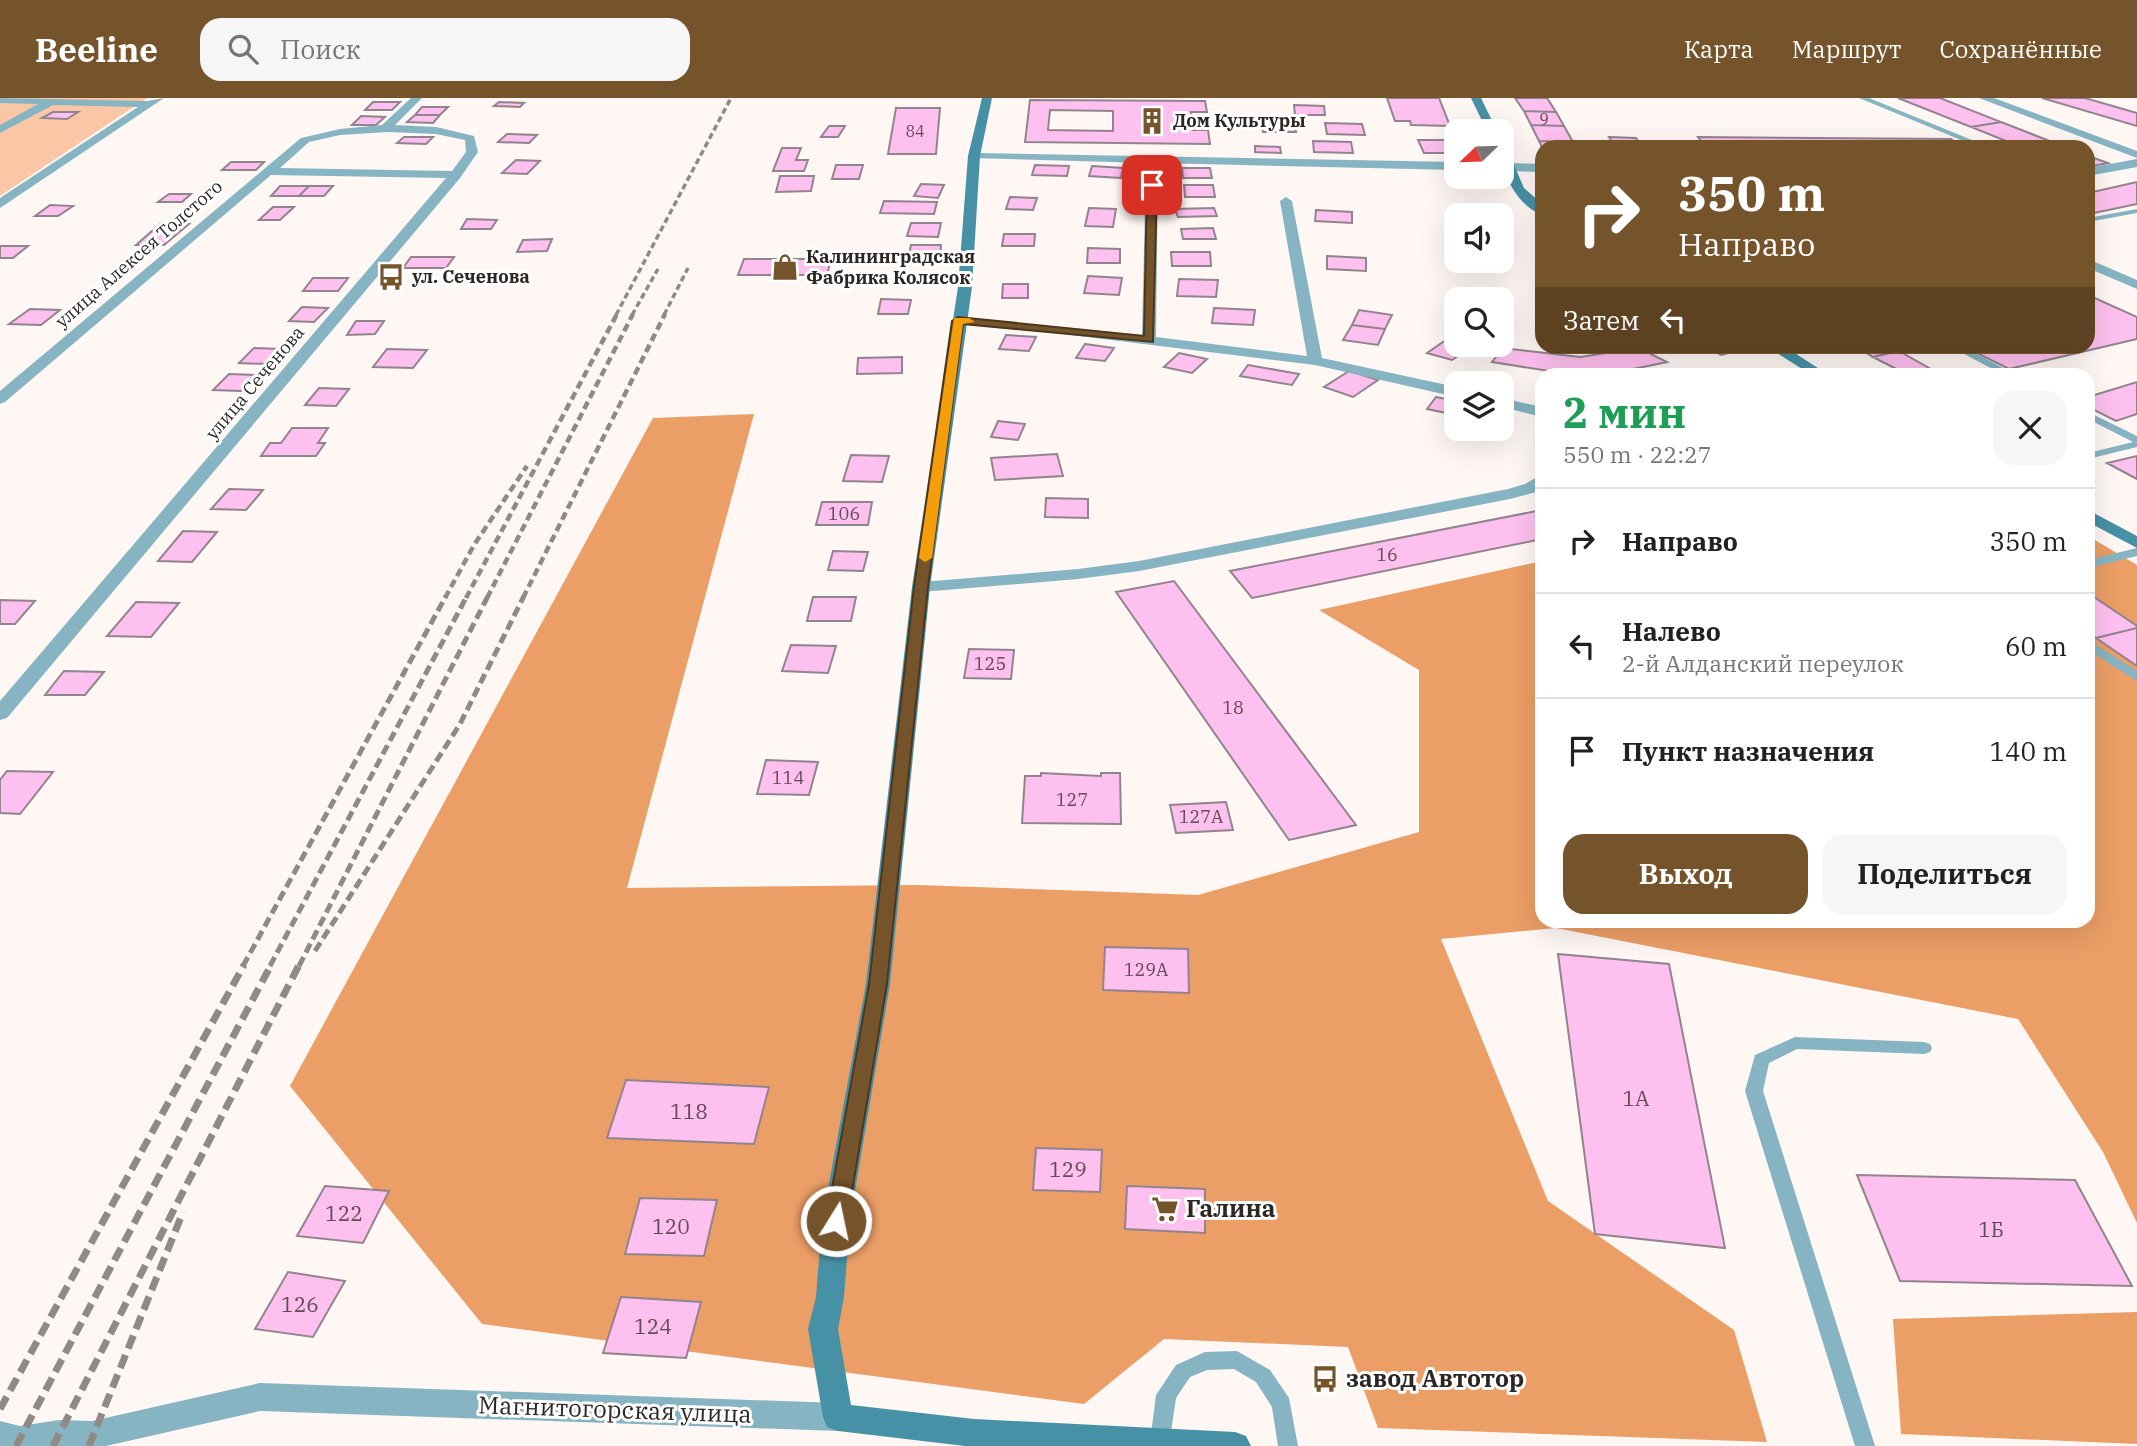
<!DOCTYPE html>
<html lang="ru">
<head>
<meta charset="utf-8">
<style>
  body { margin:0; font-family:"IBM Plex Serif",serif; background:#f6f6f6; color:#202124; height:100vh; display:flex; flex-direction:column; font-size:26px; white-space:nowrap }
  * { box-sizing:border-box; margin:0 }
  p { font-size:23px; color:#757577 }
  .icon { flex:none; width:38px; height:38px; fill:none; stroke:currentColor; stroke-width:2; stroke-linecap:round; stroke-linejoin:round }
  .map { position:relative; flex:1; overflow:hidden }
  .panel { position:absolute; left:1535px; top:270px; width:560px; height:560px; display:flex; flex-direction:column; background:#fff; border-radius:21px; box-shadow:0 7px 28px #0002 }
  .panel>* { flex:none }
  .banner { position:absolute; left:1535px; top:42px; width:560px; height:214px; border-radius:21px; box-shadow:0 7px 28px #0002; background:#75532b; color:#fff; overflow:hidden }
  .needle { width:46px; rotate:247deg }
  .fabs { position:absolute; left:1444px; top:21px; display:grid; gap:14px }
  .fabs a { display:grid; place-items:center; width:70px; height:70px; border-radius:14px; background:#fff; box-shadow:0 7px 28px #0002; font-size:35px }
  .pin { position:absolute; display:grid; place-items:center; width:60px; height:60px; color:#fff; margin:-30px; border-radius:14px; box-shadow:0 4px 10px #0006 }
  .me { position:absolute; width:77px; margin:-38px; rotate:10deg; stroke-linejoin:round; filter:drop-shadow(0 0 5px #0008) }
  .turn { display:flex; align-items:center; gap:24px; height:147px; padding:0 28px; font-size:32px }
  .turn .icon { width:91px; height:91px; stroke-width:2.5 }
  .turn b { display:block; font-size:49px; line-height:60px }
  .then { display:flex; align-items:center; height:66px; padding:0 28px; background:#0003; gap:14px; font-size:26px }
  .round { display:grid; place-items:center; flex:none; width:74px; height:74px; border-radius:21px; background:#f6f6f6 }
  .summary { display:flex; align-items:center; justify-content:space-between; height:119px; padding:0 28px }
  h1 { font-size:42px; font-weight:700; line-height:52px; color:#1e9e55 }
  .button { display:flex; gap:14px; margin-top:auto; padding:14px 28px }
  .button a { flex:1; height:80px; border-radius:21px; background:#75532b; color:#fff; font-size:28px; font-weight:700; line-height:80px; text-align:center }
  .button a+a { background:#f6f6f6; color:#202124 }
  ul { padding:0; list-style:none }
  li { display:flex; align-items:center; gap:21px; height:105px; padding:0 28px; border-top:2px solid #e0e0e0 }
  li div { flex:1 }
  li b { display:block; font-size:26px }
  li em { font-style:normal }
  header { display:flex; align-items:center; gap:42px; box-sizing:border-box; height:98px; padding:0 35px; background:#75532b; color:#fff }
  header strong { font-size:33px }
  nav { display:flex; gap:38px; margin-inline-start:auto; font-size:24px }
  .search { width:490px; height:63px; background:#f6f6f6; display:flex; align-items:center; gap:18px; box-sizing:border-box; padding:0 24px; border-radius:21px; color:#757577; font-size:26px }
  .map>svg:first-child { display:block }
  .green { fill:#f9c7a5 }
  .forest { fill:#eb9e66 }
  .building { fill:#fec0ef; stroke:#92848e; stroke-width:2; fill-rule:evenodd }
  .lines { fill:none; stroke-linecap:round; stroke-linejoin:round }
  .lane { fill:#86b4c2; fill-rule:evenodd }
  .street { fill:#86b4c2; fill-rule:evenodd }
  .secondary { fill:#4791a6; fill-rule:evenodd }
  .rail-far3 { stroke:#908a86; stroke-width:3.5; stroke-dasharray:6 3.5; stroke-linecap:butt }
  .rail-far2 { stroke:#908a86; stroke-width:4.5; stroke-dasharray:8 4.5; stroke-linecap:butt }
  .rail-far1 { stroke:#908a86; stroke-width:5; stroke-dasharray:10 5; stroke-linecap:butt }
  .rail { stroke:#908a86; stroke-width:7; stroke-dasharray:14 7; stroke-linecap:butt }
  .route { fill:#75532b; stroke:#4c361c; stroke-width:2 }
  .slow { fill:#f59e0b }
  .labels { text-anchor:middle; stroke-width:6; stroke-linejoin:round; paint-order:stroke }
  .far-number-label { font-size:16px; fill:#604d56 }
  .far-poi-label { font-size:18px; font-weight:bold; fill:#2c2723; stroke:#fff; text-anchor:start }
  .far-street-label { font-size:18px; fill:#2c2723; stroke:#fff }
  .number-label { font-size:18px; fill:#604d56 }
  .near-number-label { font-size:21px; fill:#604d56 }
  .near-poi-label { font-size:24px; font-weight:bold; fill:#2c2723; stroke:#fff; text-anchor:start }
  .near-street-label { font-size:24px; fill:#2c2723; stroke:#fff }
</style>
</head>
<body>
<header>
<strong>Beeline</strong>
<div class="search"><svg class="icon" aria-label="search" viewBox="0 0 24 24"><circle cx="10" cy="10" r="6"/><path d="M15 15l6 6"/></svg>Поиск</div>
<nav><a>Карта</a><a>Маршрут</a><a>Сохранённые</a></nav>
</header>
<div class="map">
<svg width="2137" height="1348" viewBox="0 0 2137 1348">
  <rect width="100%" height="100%" fill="#fef7f3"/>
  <path class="green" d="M0 0H147L0 98Z"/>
  <path class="forest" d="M754 316 627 790 919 787 1198 797 1419 734V572L1319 512 1542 463V822H2088V438L2137 467V1125L2103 1054 2018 921 1556 830 1441 841 1548 1103 1734 1232 1767 1344 1378 1330 1348 1249 1164 1241 1084 1306 482 1226 290 988 653 320Z
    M2137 1214V1346L1901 1336 1893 1221Z"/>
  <path class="building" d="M1387 0H1439L1450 28 1411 27 1410 23H1395Z
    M1515 0H1547L1556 14 1524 13Z
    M1898 0H1940L2001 24 1971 29Z
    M2042 0H2085L2137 15V28Z
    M1030 2 1205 3 1207 14H1191L1193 32H1208L1210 46 1025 44ZM1050 12 1113 13V33L1048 32Z
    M373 4H400L392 12H365Z
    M499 4 524 5 520 9 494 8Z
    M1294 7 1324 8 1325 17H1295Z
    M422 9H448L440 17H415Z
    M896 10H940L936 56H888Z
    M1524 13 1556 14 1564 28 1531 27Z
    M53 14H78L67 21 42 20Z
    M415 17H440L433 25 407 24Z
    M361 18 385 19 376 27H352Z
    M1260 23H1293L1296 34H1263Z
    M2001 24 2065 49H2021L1971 29Z
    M1325 25 1362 26 1365 37 1327 36Z
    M1531 27 1564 28 1573 44 1539 43Z
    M829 28H845L838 39H821Z
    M507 36 537 37 529 45 498 44Z
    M404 39H433L426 46 397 45Z
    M1609 39 1636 40 1642 49H1615Z
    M1698 39 1951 41 1961 49H1706Z
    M1418 42H1456V55H1424Z
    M1313 43 1351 44 1353 55 1314 54Z
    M1539 43 1573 44 1576 49H1542Z
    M1255 48 1280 49 1281 55 1255 54Z
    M782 50H801L796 62H808L804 73H773Z
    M2088 58 2108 65 2088 69Z
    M516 62 540 63 527 76 502 75Z
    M231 64H264L256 72H222Z
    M836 67H863L859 81H832Z
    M1035 67 1069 68 1067 78 1032 77Z
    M1092 68 1123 70 1121 80 1089 78Z
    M1182 70H1210L1212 80H1183Z
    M780 78H814L811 93 776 94Z
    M2137 84V106L2094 115 2088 113V95Z
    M921 86 944 87 938 100 914 98Z
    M1184 87H1213L1215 99H1185Z
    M280 88H309L299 98H271Z
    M309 88H333L324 98H299Z
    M169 96H191L182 104H158Z
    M1010 99 1037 100 1033 112 1006 111Z
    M884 103 937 104 934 116 880 115Z
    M50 107 73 108 58 118H35Z
    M273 109H294L280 122H259Z
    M1089 110 1116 111 1113 129 1085 128Z
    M1214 110 1217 118 1178 119 1175 111Z
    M1316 112 1352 114V125L1315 123Z
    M467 121 497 122 491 131H461Z
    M161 125 189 126 164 147H136Z
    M911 125H941L938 139 907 138Z
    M1213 130 1216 141H1183L1181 131Z
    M1004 136H1035L1034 148H1002Z
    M552 141 547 153 517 154 523 142Z
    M911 147H941L940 161 908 160Z
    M0 148H28L13 160H0Z
    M1088 150 1120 151V165H1087Z
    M1171 154H1210L1211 168H1172Z
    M1327 158 1366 160V173L1327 171Z
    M411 159H454L446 170H403Z
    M744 161H831L827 177H738Z
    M1088 178 1122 180 1119 197 1084 195Z
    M313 180H348L338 193H303Z
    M1179 181 1218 182 1216 199 1177 198Z
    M1003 186H1028V200H1002Z
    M2088 197 2137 219V241L2009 271 1965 249 2088 248V221L2092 220 2088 218Z
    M881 201 911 202 908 216H878Z
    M302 209 328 210 314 224 289 223Z
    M1214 210 1255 212 1253 227 1212 225Z
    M30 211 60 212 41 227 9 226Z
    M1359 212 1392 217 1385 231 1352 227Z
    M356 223H384L375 236 347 237Z
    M1352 227 1385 231 1378 247 1343 242Z
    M1006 237 1036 239 1029 253 999 251Z
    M1446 242 1456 247 1471 249 1452 262 1427 255Z
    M1085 246 1114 250 1105 263 1076 260Z
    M1705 248H1739L1744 251 1721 257Z
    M1855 248H1890L1899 253 1873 259Z
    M254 250 281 251 266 266 239 265Z
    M1503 250 1580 259 1639 250 1667 264 1609 276H1568L1492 264Z
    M387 251 427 252 413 270 373 269Z
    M1899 253 1929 270 1904 275 1873 259Z
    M1179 255 1207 261 1192 275 1164 269Z
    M902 259V275L857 276 858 260Z
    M1248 267 1299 276 1292 287 1240 278Z
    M1349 273 1378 282 1353 299 1324 289Z
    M229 276 256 277 241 293 213 292Z
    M2137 284V316L2116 323 2088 309V299Z
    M319 290 349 291 336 308 305 307Z
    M1436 299 1456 303V317L1427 311Z
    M998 323 1025 326 1018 342 991 339Z
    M292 330H328L318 345H325L316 358H261L270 345H281Z
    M1057 356 1063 378 995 382 991 360Z
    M851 357 889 358 882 384 843 383Z
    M2137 358V381L2107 365Z
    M229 391 263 392 246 412 211 411Z
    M1046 400 1088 401V420L1045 419Z
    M822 404H872L868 427H816Z
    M1542 412V441L1252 500 1230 473Z
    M183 433 217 434 192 464 158 463Z
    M833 453 868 454 863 473 828 472Z
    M1174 483 1356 727 1289 742 1116 494Z
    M2088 495 2137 528V530L2096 540 2088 535Z
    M813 499H856L851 523H807Z
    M0 502 35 503 15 526H0Z
    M136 504 179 505 151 539 107 538Z
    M2137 530V568L2096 540Z
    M791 547 836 548 828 575 782 573Z
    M969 551 1014 552 1011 581 964 580Z
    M64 573 104 574 85 597H45Z
    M766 662 818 664 809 697 757 696Z
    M7 673 53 674 20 716 0 715V682Z
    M1041 675 1101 678V675H1120L1121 726 1022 725 1025 678H1041Z
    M1226 704 1233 732 1176 735 1170 707Z
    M1105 849 1188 851 1189 895 1103 892Z
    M1558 856 1669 866 1725 1150 1595 1136Z
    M626 982 769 989 754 1046 607 1040Z
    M1036 1050 1102 1052 1100 1094 1033 1092Z
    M1857 1077 2075 1082 2132 1188 1900 1183Z
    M325 1088 389 1093 363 1145 297 1138Z
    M1127 1088 1205 1091V1135L1125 1131Z
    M640 1100 717 1102 704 1158 625 1156Z
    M288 1174 345 1183 313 1239 255 1231Z
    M621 1199 701 1204 686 1260 603 1255Z"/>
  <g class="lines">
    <path class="lane" d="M1859 0H1869L1989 49H1978Z
      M2137 111V115L2088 124V120Z
      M1949 248H1962L2014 276H2002Z
      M2088 314 2137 338V349L2088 361V355L2133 344 2088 321Z
      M2137 450V458L2088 470V462Z
      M2088 542 2137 573V583L2088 552Z
      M1795 939 1924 944 1930 946 1932 950 1930 954 1924 956 1797 951 1769 965 1763 993 1875 1348H1855L1745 993 1755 957Z
      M1237 1253 1270 1272 1289 1300 1298 1348H1278L1272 1309 1256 1284 1234 1271 1207 1272 1190 1279 1176 1300 1169 1348H1151L1150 1344 1156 1297 1176 1267 1205 1254Z"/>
    <path class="street" d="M0 0 148 3 164 0 0 110V100L138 9 53 7 0 35V27L38 6 0 5Z
      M411 0H422L395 27 436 29 474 38 478 54 460 80 7 620 0 622V603L446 80 271 77 5 304 0 306V293L301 40 340 31 382 27ZM388 34 436 36 465 42 466 54 452 73 280 70 309 44 340 37Z
      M1979 0H1994L2137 53V60Z
      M974 55 1456 64V72L1158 65 1156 239 1307 258 1280 103 1286 99 1292 103 1322 260 1456 289V299L1315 267 1054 235 953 226 951 223 958 219 1142 237 1146 65 970 60V56Z
      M2137 61V69L2088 78V70Z
      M1502 65 1542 66V74L1502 73Z
      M2088 161 2137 182V191L2088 170Z
      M1502 300 1542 309V319L1502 309Z
      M1542 376V390L1537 394 1510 401 1139 473 1078 481 921 494 912 489 921 484 1078 471 1139 463 1508 391 1525 386Z
      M260 1285 838 1305 849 1309 853 1319 849 1329 838 1333 260 1313 106 1348H0V1323L20 1328 59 1322 92 1323Z"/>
    <path class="secondary" d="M982 0H992L980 58 972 189 930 489 890 886 850 1123 844 1199 838 1231 851 1307 974 1321 1235 1334 1246 1338 1251 1348H965L838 1333 827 1329 823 1319 808 1231 816 1199 822 1123 866 886 912 489 958 189 968 58Z
      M1471 0H1481L1497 33H1487Z
      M1502 50 1508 53 1524 90 1542 106V117C1517 107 1500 75 1502 50Z
      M1766 248H1784L1827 276H1810Z
      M2088 412 2137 438V450L2088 424Z"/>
    <path class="rail-far3" d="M616 217 731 0
      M632 217 658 171
      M664 217 688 170"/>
    <path class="rail-far2" d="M445 500 474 447 527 368
      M466 500 617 216
      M487 500 633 216
      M523 500 665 216"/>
    <path class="rail-far1" d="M315 853 460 626 524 498
      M243 868 446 498
      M270 868 467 498
      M299 868 488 498"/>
    <path class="rail" d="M0 1311 244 867
      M16 1348 271 867
      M53 1348 299 867
      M89 1348 183 1114"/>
  </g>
  <path class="route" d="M1152 85 1157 87 1153 244 963 226 928 489 887 886 847 1123 844 1129 836 1132 829 1129 826 1123 869 886 914 489 952 223 958 219 1144 238 1147 87Z"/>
  <path class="slow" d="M954 220H969L975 224 963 226 932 460 925 464 919 460Z"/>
  <defs>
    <symbol id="building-bare" viewBox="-9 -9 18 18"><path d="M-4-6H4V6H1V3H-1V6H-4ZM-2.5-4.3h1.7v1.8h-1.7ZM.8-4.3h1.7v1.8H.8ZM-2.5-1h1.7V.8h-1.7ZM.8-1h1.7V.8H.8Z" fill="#75532b" stroke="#fff" stroke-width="2.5" paint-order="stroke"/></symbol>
    <symbol id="shop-bare" viewBox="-9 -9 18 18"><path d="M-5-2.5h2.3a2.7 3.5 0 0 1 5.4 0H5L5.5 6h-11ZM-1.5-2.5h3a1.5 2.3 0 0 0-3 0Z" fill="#75532b" stroke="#fff" stroke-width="2.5" paint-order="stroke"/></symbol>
    <symbol id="bus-bare" viewBox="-9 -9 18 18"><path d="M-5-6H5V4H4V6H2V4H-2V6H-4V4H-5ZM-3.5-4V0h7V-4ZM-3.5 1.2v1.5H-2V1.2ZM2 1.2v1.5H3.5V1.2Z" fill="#75532b" stroke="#fff" stroke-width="2.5" paint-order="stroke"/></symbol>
    <symbol id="supermarket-bare" viewBox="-9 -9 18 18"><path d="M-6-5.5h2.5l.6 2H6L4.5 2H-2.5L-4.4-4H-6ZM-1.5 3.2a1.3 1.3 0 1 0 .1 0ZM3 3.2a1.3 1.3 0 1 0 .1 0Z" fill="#75532b" stroke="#fff" stroke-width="2.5" paint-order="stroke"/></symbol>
  </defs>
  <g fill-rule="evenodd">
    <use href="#building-bare" x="1133" y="4" width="38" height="38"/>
    <use href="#shop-bare" x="766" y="150" width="38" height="38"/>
    <use href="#bus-bare" x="372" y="160" width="38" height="38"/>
    <use href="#supermarket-bare" x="1146" y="1092" width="38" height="38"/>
    <use href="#bus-bare" x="1306" y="1262" width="38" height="38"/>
  </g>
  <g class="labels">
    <g class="far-number-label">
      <text x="1544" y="27">9</text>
      <text x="915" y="39">84</text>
    </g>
    <g class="far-poi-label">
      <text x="1173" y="29">Дом Культуры</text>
      <text x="806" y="165">Калининградская<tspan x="806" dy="21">Фабрика Колясок</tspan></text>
      <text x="412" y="185">ул. Сеченова</text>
    </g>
    <g class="far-street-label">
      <text transform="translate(139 156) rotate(-41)" y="6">улица Алексея Толстого</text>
      <text transform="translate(255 285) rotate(-50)" y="6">улица Сеченова</text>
    </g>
    <g class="number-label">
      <text x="844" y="422">106</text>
      <text x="1387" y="463">16</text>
      <text x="990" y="572">125</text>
      <text x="1233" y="616">18</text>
      <text x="788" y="686">114</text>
      <text x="1072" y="708">127</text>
      <text x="1201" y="725">127А</text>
      <text x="1146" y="878">129А</text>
    </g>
    <g class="near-number-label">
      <text x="1636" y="1008">1А</text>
      <text x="689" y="1021">118</text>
      <text x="1068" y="1079">129</text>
      <text x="344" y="1123">122</text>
      <text x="671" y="1136">120</text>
      <text x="1991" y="1139">1Б</text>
      <text x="300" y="1214">126</text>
      <text x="653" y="1236">124</text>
    </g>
    <g class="near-poi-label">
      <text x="1186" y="1119">Галина</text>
      <text x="1346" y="1289">завод Автотор</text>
    </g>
    <g class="near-street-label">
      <text transform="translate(615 1312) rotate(2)" y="8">Магнитогорская улица</text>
    </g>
  </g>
</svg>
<div class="fabs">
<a><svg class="needle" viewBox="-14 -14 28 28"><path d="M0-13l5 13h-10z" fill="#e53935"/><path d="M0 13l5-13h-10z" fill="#757577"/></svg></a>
<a><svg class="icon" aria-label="sound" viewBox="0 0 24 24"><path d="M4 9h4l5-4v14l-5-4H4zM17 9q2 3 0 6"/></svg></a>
<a><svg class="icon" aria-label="search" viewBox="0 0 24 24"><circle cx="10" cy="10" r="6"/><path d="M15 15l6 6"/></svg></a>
<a><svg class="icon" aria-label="layers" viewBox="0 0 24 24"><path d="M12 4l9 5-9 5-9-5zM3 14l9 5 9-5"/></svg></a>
</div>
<div class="pin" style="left:1152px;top:87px;background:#d93025"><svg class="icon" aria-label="arrive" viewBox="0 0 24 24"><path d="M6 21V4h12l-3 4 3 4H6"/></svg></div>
<svg class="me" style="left:836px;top:1123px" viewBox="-20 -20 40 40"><circle r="17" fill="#75532b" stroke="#fff" stroke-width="3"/><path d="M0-11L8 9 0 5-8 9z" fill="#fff"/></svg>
<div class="banner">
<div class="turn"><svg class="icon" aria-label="right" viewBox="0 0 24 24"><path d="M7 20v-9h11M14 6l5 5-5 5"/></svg><div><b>350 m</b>Направо</div></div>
<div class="then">Затем<svg class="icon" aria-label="left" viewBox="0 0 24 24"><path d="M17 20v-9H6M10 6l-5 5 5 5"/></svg></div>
</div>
<section class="panel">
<div class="summary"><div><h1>2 мин</h1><p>550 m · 22:27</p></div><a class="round"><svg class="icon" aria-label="close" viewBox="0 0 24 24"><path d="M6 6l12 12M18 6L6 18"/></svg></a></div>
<ul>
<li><svg class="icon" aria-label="right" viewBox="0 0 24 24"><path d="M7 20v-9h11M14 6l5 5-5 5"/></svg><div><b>Направо</b></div><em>350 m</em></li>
<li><svg class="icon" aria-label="left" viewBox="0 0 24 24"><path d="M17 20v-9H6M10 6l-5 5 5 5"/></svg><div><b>Налево</b><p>2-й Алданский переулок</p></div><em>60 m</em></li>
<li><svg class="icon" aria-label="arrive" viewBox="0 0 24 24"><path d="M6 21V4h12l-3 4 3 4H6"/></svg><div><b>Пункт назначения</b></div><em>140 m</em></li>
</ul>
<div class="button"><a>Выход</a><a>Поделиться</a></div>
</section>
</div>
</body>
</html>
